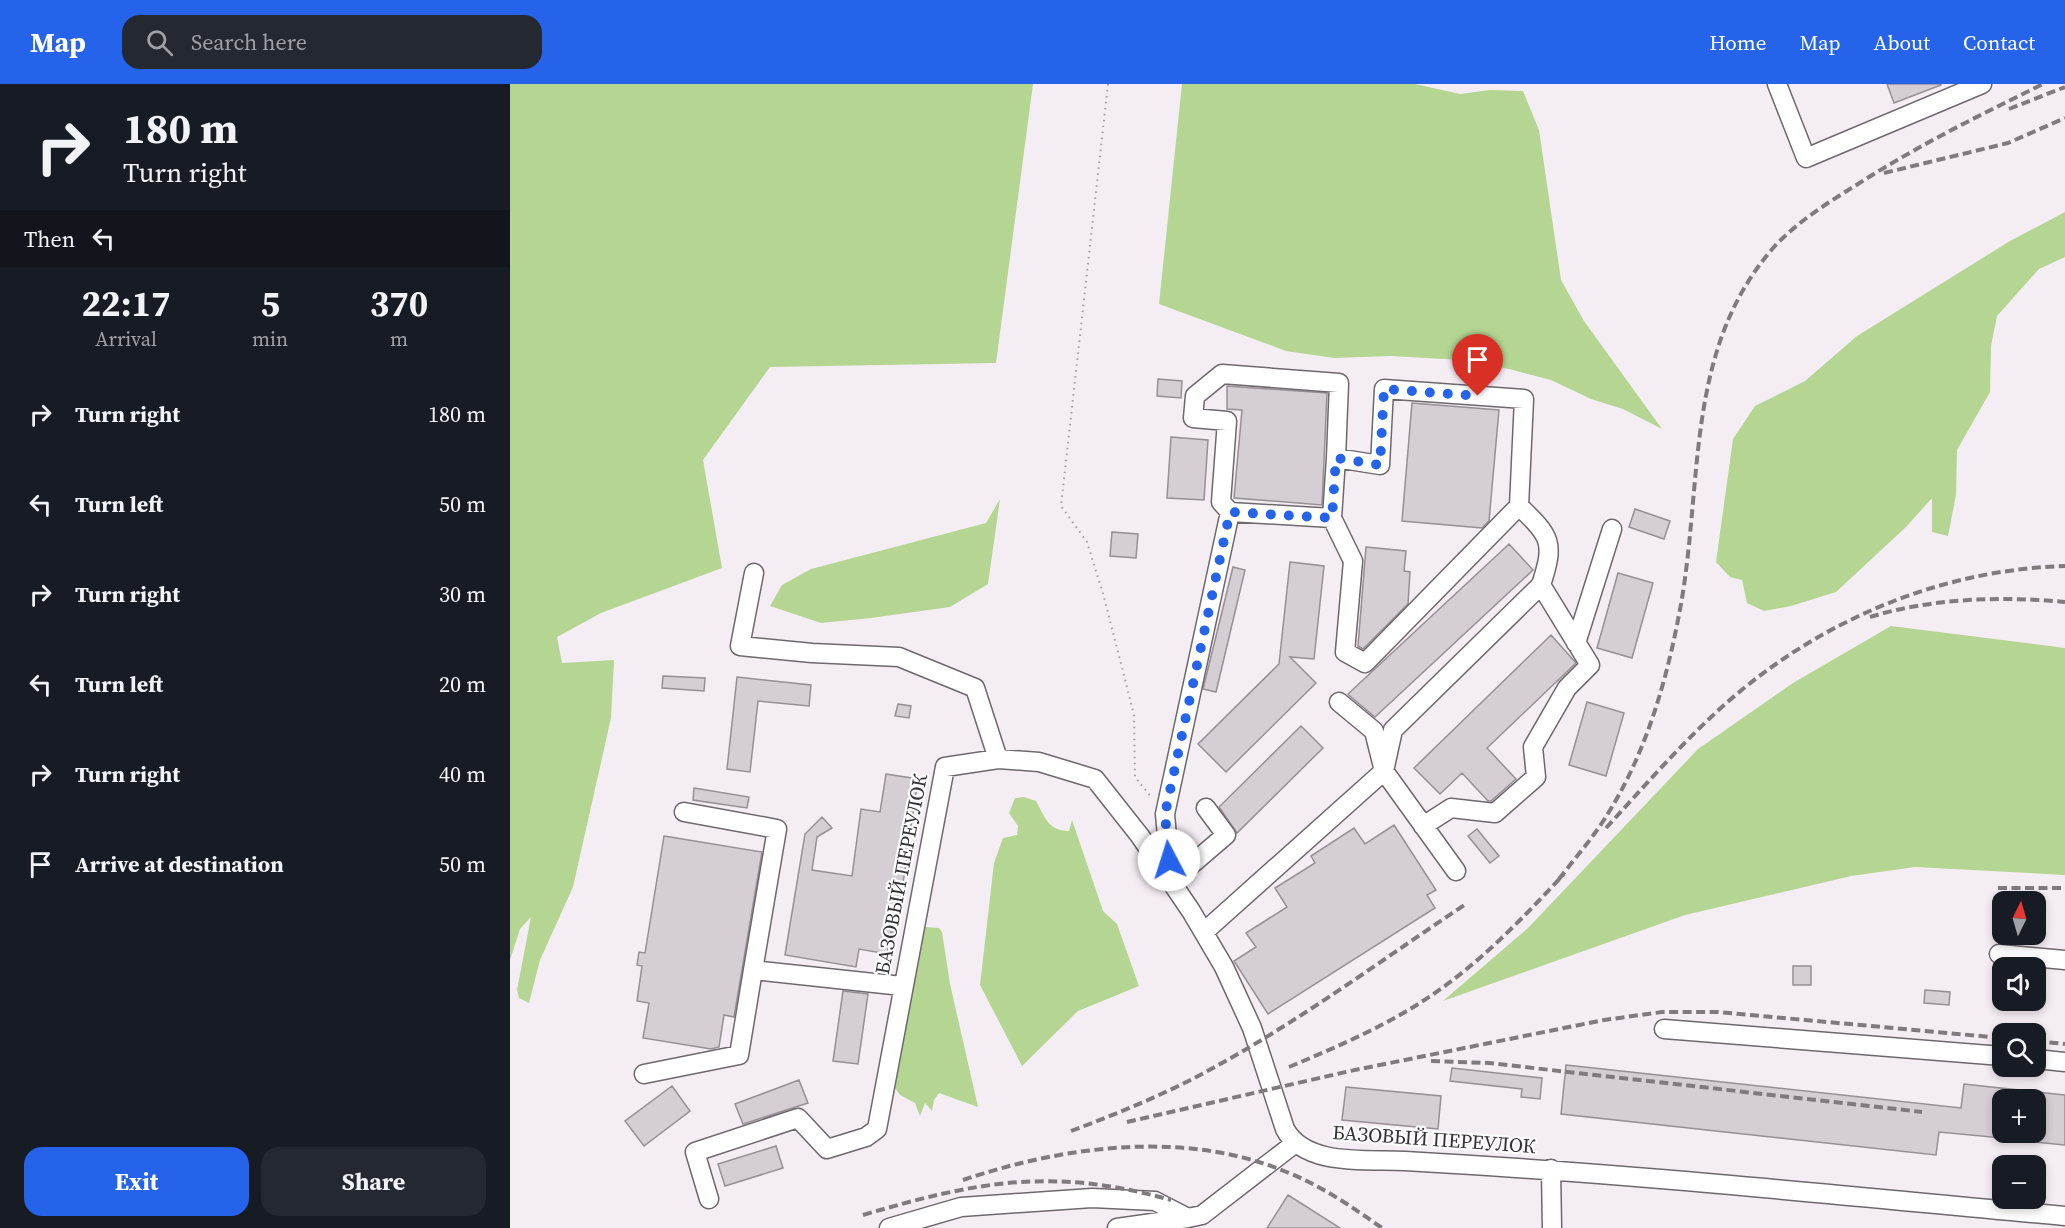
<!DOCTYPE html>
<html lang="en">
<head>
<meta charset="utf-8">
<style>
  body { margin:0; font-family:"Source Serif 4",serif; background:#242831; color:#f1f3f6; height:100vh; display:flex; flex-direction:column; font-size:22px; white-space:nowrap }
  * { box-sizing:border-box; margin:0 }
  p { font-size:20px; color:#9ea1a6 }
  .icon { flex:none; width:33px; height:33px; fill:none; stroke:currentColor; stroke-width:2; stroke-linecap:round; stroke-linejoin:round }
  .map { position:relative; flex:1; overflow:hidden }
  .drawer { display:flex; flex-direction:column; background:#171b24; width:510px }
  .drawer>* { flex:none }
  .top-card { background:#171b24; color:#f1f3f6; overflow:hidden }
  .needle { width:39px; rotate:5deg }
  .buttons { position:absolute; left:1482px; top:807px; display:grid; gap:12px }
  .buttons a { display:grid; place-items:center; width:54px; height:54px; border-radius:12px; background:#171b24; box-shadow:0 3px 9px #0003; font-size:30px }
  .pin { position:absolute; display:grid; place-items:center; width:51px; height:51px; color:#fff; margin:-62px -26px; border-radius:50% 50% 50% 0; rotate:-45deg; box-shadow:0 0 6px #0007 }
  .pin .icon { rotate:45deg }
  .me { position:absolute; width:66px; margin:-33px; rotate:355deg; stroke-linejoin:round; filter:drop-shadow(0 0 4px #0008) }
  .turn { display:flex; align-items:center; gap:21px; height:126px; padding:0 24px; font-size:27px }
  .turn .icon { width:78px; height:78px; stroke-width:2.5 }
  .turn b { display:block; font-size:42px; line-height:51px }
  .then { display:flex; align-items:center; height:57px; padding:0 24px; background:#0003; gap:12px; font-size:22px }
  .eta { display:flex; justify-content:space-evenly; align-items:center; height:102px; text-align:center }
  .eta b { font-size:36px; font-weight:700; line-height:42px }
  .cta { display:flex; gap:12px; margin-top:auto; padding:12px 24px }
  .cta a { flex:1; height:69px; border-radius:18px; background:#2563eb; color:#fff; font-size:24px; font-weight:700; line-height:69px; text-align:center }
  .cta a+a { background:#242831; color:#f1f3f6 }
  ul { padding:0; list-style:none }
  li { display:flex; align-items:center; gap:18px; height:90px; padding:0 24px }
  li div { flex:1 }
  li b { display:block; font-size:22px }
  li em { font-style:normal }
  header { display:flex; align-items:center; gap:36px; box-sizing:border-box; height:84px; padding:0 30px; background:#2563eb; color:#fff }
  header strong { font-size:28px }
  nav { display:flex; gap:33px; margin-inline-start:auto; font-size:21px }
  .search { width:420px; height:54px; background:#242831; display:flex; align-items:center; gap:15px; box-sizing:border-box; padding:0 21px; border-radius:18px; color:#9ea1a6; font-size:22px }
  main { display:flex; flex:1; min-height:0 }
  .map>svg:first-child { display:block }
  .green { fill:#b4d692 }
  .building { fill:#d6ced5; stroke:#968f95; stroke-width:1.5 }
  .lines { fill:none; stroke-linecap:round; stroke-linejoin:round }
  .minor-casing { stroke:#6e686e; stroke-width:21 }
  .path { stroke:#a29ca1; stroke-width:2; stroke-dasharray:1.5 4.5; stroke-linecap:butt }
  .minor { stroke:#fff; stroke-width:18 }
  .rail { stroke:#7f7a7e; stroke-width:4; stroke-dasharray:9 4.5; stroke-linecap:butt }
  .route { stroke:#2563eb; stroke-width:10; stroke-dasharray:0 18 }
  .labels { text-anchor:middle; stroke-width:4.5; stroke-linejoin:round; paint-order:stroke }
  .street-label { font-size:20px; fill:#363336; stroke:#fefdfe }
</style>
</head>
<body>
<header>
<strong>Map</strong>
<div class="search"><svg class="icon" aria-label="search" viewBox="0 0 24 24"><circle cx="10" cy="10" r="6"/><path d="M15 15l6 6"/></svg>Search here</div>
<nav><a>Home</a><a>Map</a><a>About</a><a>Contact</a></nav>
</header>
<main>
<section class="drawer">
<div class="top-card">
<div class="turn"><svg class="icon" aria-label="right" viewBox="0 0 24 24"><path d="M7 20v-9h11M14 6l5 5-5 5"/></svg><div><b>180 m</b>Turn right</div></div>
<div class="then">Then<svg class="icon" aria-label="left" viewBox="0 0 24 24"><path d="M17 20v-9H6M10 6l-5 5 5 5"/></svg></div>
</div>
<div class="eta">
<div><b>22:17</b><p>Arrival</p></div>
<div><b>5</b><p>min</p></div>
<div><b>370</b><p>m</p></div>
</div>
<ul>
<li><svg class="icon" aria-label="right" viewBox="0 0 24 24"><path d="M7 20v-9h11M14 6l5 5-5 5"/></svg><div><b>Turn right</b></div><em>180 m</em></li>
<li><svg class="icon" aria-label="left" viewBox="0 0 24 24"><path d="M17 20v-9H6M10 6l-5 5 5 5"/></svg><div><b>Turn left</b></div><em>50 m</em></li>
<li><svg class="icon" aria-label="right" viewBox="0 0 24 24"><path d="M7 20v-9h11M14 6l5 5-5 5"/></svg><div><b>Turn right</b></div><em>30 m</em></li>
<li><svg class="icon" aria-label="left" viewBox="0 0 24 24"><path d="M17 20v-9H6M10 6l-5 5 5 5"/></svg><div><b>Turn left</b></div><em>20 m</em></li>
<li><svg class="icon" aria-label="right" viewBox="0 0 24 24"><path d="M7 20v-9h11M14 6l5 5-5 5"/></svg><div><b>Turn right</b></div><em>40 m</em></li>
<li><svg class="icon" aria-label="arrive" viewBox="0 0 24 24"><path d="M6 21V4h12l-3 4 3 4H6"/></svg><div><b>Arrive at destination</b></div><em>50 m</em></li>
</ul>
<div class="cta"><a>Exit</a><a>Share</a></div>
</section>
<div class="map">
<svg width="1555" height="1144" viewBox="0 0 1555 1144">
  <rect width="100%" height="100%" fill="#f5edf4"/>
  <path class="green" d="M0 0H523L486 279 260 283 193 376 212 484 91 529 47 553 52 579 104 576 101 634 63 803 30 876 19 919 9 914 7 906 21 833 10 845 0 876Z
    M672 0H905L950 10 980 6 1013 7 1029 46 1051 196 1074 237 1152 345 1113 325 1081 315 1041 296 999 285 952 276 881 272 824 274 776 267 649 220Z
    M1555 128V173L1529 185 1487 232 1481 262 1480 308 1447 366 1446 411 1438 452 1422 448V414L1396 443 1326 508 1281 522 1254 527 1237 519 1232 496 1220 493 1206 478 1223 355 1245 322 1295 297 1347 252 1500 157Z
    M490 415 478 500 440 523 361 534 311 539 260 522 272 501 301 485 476 439Z
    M1381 542 1555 564V791L1405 783 1341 792 1175 831 933 917 1018 844 1188 665 1283 599Z
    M514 713 526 717C535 733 538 747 559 747L562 736 593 827 607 840 629 902 568 927 512 982 470 901 484 779 493 754 507 751 508 742 499 729 505 714Z
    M415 843 429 844 432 848 440 900 468 1023 429 1009 424 1016 422 1027 415 1019 410 1032 405 1019 390 1011 382 1000 406 892 411 847Z"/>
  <path class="building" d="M1377 0H1431V1L1384 19Z
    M648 295 672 297 671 314 647 312Z
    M717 302 817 309 812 421 724 414 732 326 717 325Z
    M902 319 989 326 979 437 972 444 892 437Z
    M661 353 698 356 694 416 657 414Z
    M1125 425 1160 437 1154 455 1119 443Z
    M602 448 628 450 626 474 600 472Z
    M999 460 1023 486 865 633 841 613 838 610Z
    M856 463 896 467 894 487 900 488 898 520 853 565 848 562Z
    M780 478 814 482 804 575 780 573 806 599 716 688 688 660 769 580Z
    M723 483 735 486 706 608 693 605Z
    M1108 489 1143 499 1122 574 1087 564Z
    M1041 551 1066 579 977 664 1006 695 981 717H978L952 689 930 710 904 684Z
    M153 592 195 594 194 607 152 604Z
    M227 593 301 601 299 622 248 617 240 688 217 685Z
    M1077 618 1114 629 1096 692 1059 681Z
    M388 620 401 622 399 634 385 632Z
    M791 642 813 664 727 749 709 723Z
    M376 690 408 695 386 848H381L377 870 349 865 346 883 275 871 295 750 312 733 322 744 307 753 302 786 342 792 351 725 370 728Z
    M184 704 239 713 237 724 183 716Z
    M884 741 926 806 917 811 925 824 758 930 724 877 746 863 736 849 777 823 765 804 805 779 801 772 844 744 855 760Z
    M967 745 989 772 980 779 958 752Z
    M154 752 252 768 224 933 214 931 209 963 201 965 133 954 139 919 127 917 132 882 127 881 129 868 135 869Z
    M1283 882H1301V901H1283Z
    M1415 906 1440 908 1439 921 1414 919Z
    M333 907 358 910 348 980 323 977Z
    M1056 981 1451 1024 1454 1000 1555 1011V1061L1505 1056 1506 1048H1526V1016H1492V1054L1429 1048 1426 1071 1051 1030Z
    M942 984 1032 994 1030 1015 1011 1013 1012 1005 940 997Z
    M289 996 298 1019 233 1040 225 1020Z
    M162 1002 180 1027 134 1062 115 1037Z
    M836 1003 931 1012 928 1045 832 1036Z
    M266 1062 273 1084 215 1102 208 1080Z
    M778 1111 830 1144H757Z"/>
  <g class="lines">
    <defs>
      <path id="minor" d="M1267 0 1296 74 1472 0
        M1009 422 855 579 835 568 843 477 822 434 826 374 870 381 874 305 1014 315 1009 422C1041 453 1045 458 1031 501
        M720 428 711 418 717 337 683 334 685 312 712 290 829 299 826 374
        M244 489 230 562 302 569 389 573 465 604 488 675
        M1066 559 1102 445
        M829 618 864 647 874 687 946 787
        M174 728 267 745 243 886 392 902
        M661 797 655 730 720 428 822 434
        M661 798 716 751 696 724
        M694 848 874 687 883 646 1031 501 1080 581 1057 604 1023 663 1026 693 985 729 941 724 913 742
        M1489 870 1555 876
        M1154 945 1492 972
        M1526 975 1555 978
        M134 990 229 971 243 886
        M1041 1085 1042 1144
        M199 1115 185 1068 288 1034 317 1065 356 1053 367 1045 435 683 488 675 529 678 585 695 630 752 681 827 714 883 742 944 775 1045C795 1083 858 1075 895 1077 1116 1089 1335 1112 1555 1132
        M379 1144 451 1123 582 1114 645 1117 678 1134 692 1131 784 1060
        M607 1144 678 1134"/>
    </defs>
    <use href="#minor" class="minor-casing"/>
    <path class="path" d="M598 0 551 422 577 458 594 513 624 631 625 693 642 714"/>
    <use href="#minor" class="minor"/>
    <path class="rail" d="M1499 25 1555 3
      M1374 89 1498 59 1555 34
      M1360 533C1422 514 1491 512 1555 518
      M1096 744C1130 707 1163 669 1199 635 1295 543 1422 486 1555 482
      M1049 795C1065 774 1083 754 1097 731 1137 668 1158 592 1171 520 1193 395 1175 264 1264 163 1288 137 1319 118 1348 100 1407 62 1470 31 1533 0
      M1488 804H1555
      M1526 957 1555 960
      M921 977 979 979 1412 1028
      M779 983C829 962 878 941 922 911 972 877 1013 834 1054 790
      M617 1038 840 987 1094 936 1152 928H1208L1492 954
      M561 1047C609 1029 658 1009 703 984 791 936 873 875 956 820
      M453 1096C553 1062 674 1046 774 1087 810 1101 841 1122 872 1144
      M353 1131C468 1097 543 1083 661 1116"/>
  </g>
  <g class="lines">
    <path class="route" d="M659 776 655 730 720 428 822 434 826 374 870 381 874 305 968 312"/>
  </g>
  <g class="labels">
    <g class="street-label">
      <text transform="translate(391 790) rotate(-79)" y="7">БАЗОВЫЙ ПЕРЕУЛОК</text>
      <text transform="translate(924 1055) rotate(4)" y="7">БАЗОВЫЙ ПЕРЕУЛОК</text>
    </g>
  </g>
</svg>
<div class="buttons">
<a><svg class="needle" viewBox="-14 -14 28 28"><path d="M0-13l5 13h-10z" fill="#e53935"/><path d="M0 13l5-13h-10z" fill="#9ea1a6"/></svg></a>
<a><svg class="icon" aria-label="sound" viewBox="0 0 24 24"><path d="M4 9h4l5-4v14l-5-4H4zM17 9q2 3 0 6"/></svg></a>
<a><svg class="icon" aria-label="search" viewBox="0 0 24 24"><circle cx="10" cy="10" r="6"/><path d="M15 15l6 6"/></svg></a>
<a>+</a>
<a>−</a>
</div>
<div class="pin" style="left:968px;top:312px;background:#d93025"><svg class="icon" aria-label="arrive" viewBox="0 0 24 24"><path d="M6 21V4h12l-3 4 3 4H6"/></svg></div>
<svg class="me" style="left:659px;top:776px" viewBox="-20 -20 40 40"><circle r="19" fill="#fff"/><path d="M0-13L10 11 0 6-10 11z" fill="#2563eb"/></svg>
</div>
</main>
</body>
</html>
